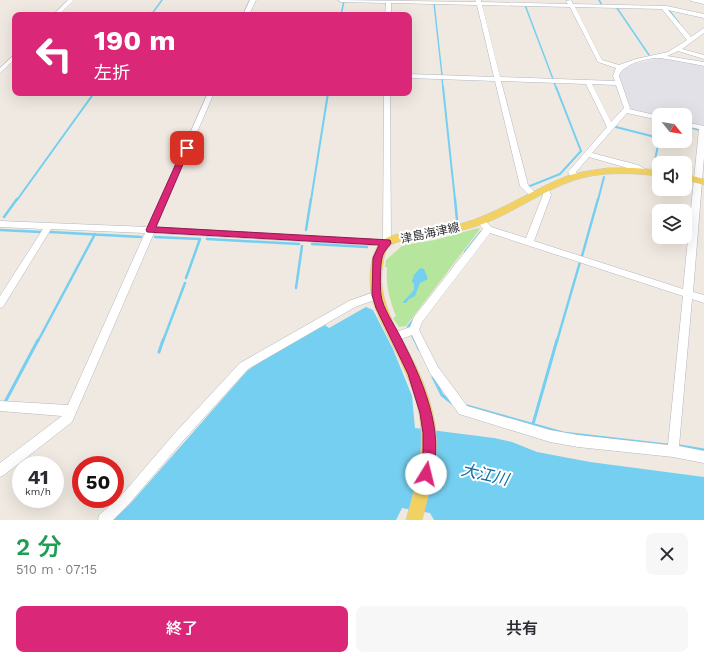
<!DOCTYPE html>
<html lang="ja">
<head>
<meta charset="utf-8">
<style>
  body { margin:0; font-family:"Work Sans","Noto Sans JP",sans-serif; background:#f7f7f7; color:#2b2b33; height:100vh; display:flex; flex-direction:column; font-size:15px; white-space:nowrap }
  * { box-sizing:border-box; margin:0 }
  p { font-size:13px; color:#7c7c81 }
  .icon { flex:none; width:22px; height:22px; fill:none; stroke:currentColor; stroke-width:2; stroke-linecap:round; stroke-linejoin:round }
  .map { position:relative; height:520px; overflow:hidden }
  .details { display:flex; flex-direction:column; background:#fff; flex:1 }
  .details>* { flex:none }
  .hud { position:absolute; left:12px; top:12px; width:400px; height:84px; border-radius:8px; box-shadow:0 4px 16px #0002; background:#db2777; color:#fff; overflow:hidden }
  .needle { width:26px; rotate:120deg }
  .tools { position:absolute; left:652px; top:108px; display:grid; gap:8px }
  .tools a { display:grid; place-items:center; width:40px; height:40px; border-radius:8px; background:#fff; box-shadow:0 4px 16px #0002; font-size:20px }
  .speed { position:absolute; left:12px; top:456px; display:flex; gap:8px; font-size:20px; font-weight:700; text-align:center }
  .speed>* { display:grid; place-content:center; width:52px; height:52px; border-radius:50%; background:#fff; box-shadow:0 4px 16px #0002; line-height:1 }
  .speed small { font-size:10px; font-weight:400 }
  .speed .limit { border:6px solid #d22; background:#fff; color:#111 }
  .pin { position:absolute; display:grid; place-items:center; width:34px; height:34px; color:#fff; margin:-17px; border-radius:8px; box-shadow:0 2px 6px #0006 }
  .me { position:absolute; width:44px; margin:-22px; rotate:9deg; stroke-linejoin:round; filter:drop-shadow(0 0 3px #0008) }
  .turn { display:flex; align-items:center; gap:14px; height:84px; padding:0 16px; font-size:18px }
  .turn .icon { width:52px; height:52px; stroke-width:2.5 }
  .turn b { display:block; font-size:28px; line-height:34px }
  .round { display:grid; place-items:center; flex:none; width:42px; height:42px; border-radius:8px; background:#f7f7f7 }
  .head { display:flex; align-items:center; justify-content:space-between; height:68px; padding:0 16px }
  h1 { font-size:24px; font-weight:600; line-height:30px; color:#1e9e55 }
  .primary-button { display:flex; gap:8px; margin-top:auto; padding:8px 16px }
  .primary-button a { flex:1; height:46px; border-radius:8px; background:#db2777; color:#fff; font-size:16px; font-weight:600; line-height:46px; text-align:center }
  .primary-button a+a { background:#f7f7f7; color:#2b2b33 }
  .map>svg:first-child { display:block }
  .industrial { fill:#e3e1e8 }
  .green { fill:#b6e59e }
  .water { fill:#75cff0 }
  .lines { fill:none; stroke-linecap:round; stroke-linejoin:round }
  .stream-far3 { stroke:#75cff0; stroke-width:1.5 }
  .stream-far2 { stroke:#75cff0; stroke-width:2 }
  .stream-far1 { stroke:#75cff0; stroke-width:2.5 }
  .stream { stroke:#75cff0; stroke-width:3 }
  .minor-casing { stroke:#b4b7c1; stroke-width:1 }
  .major-casing { stroke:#c9c9c9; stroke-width:1 }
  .minor { fill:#fff; fill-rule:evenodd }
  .major { fill:#f2d163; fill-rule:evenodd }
  .route { fill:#db2777; stroke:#8e194d }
  .labels { text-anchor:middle; stroke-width:4; stroke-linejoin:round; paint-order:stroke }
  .street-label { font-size:12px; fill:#2e2e2e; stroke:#fff }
  .near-water-label { font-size:16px; font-style:italic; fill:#0d6fa3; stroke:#fff }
</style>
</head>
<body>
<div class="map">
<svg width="704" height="520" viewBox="0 0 704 520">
  <rect width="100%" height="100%" fill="#efe9e1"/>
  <path class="industrial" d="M661 58 704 65V127L685 123V115H659V117L631 109 619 76 622 69 628 65Z"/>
  <path class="green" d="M478 228 480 229 406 326 399 327 393 318 396 316C389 298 386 287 387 267H385L386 260 403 245 435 240Z"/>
  <path class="water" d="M420 268 424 269 428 279 420 283 415 296 409 299 406 303H403V302L414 290V284L412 281 414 275Z
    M366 307 373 310 393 349 412 396 415 428 494 438 512 442 537 452 590 462 704 477V520H434L430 513 402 508 396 520H113L130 504 247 371 263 360 325 325 329 328Z"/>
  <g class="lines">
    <path class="stream-far3" d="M599 0 602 5
      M434 3 442 75
      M525 5 553 79
      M617 8 649 55
      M668 9 679 23
      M151 15 162 0
      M341 15 344 1
      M442 78 443 88
      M554 82 556 88"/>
    <path class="stream-far2" d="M443 87 455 200
      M685 126 700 130
      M616 127 659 138
      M653 169 659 141
      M530 186 560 174 581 151 556 87
      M17 200 94 93
      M311 200 328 93
      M598 200 604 177"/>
    <path class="stream-far1" d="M455 199 457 220
      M4 217 17 199
      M0 230 41 232
      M306 230 311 199
      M50 232 141 237
      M155 237 200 239 186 278
      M207 239 299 244
      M312 244 367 247
      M465 252 481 232
      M582 256 598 199
      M296 288 302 246
      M408 327 415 318
      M412 335 415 341
      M38 341 95 234
      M163 341 185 283
      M557 341 580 262"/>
    <path class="stream" d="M415 340 419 349
      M159 352 163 340
      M433 377 442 395 452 403
      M4 404 38 340
      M467 406 563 433 667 445
      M533 424 557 340
      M680 446 704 450"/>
    <defs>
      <path id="minor" d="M68 0H74L59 15H53Z
        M250 0H256L249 15H243Z
        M338 0 476 2 475 0H481V2L568 4 566 1 571 0 573 4 667 6 704 14V18L668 10 691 37 704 28V33L682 49 704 55V59L678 51 667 56 704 62V66C689 63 675 60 660 58 649 57 622 64 619 76L630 108 629 109 659 116V120L627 113 592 153 638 165 649 171 645 173 589 157 576 172 579 177 575 179H572L568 172 607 127 586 84 501 81 528 185 538 195 534 198 531 197 520 186 495 81 409 78V74L494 77 477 5 391 3V15H385L386 3 341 2ZM482 5 570 7 598 62 616 68 613 76 615 81 500 77ZM575 7 662 9 687 40 668 52 636 59 619 65 602 60ZM592 84 616 85 624 108 611 122Z
        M690 0H704V4L691 1Z
        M15 54V59L0 73V68Z
        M208 93H214L156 227 383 240 384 93H390L391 243 387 246 154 233 72 422 4 475 0 477V463L62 416 0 411V401L68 405 145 233 51 229 3 307 0 308V296L43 229 0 227V221L148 227Z
        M685 122 704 126V157L693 292 704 295V303L692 299 679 446 704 451V463L673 457 578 447 550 442 459 414 430 373 412 335 395 341 391 340 390 337 391 334 410 327 414 317 483 229 477 221 478 219H484L491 227 526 238 543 195 541 189 542 187H548L551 195 534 241 683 289 699 129 685 126ZM490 233 683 296 668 445 578 435 550 430 467 406 438 367 419 330 422 322Z
        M377 291 380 292 382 295 380 298 355 307 248 369 182 442 128 505 113 520H98L99 515 120 497 174 434 240 363 349 301Z"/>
      <path id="major" d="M608 168H634L659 170V176C631 173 600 171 572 181 543 191 517 210 488 222 466 231 443 234 421 239 412 240 399 240 391 245 385 249 384 257 383 264 375 304 404 338 419 373 427 390 432 407 435 425 440 457 430 489 422 520H406C416 485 426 449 419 413 413 384 399 358 386 332 381 322 376 312 373 301 368 285 368 249 385 239 394 233 407 233 417 232 436 229 455 226 473 220 506 208 534 189 567 176L582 172Z
        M685 174 704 179V185L685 180Z"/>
    </defs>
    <use href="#minor" class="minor-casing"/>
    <use href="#major" class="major-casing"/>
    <use href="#minor" class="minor"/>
    <use href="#major" class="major"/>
  </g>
  <path class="route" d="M187 145 190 148 156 227 390 240 391 243C388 248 383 252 382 258 380 266 380 286 381 295 383 309 394 324 400 336 420 375 448 434 430 478L426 480 421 478 419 474 423 459V433L420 413 408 374 376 308 372 295 373 258 379 245 147 232 146 230 183 148Z"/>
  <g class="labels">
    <g class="street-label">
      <text transform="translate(430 233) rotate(-12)" y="4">津島海津線</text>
    </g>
    <g class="near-water-label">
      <text transform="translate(485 474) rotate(13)" y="6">大江川</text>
    </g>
  </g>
</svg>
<div class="tools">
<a><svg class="needle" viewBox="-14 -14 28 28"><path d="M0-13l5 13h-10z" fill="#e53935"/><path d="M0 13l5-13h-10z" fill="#7c7c81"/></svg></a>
<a><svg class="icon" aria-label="sound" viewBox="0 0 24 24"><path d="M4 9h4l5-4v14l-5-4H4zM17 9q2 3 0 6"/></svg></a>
<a><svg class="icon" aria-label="layers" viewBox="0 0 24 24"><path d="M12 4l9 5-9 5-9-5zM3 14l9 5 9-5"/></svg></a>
</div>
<div class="speed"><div>41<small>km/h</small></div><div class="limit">50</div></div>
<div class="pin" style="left:187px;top:148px;background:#d93025"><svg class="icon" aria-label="arrive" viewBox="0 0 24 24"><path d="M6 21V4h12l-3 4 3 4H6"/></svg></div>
<svg class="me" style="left:426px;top:474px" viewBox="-20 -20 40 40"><circle r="19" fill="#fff"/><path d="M0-13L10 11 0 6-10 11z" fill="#db2777"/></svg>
<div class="hud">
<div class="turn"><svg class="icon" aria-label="left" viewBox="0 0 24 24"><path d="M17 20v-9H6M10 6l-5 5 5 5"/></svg><div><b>190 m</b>左折</div></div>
</div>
</div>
<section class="details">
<div class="head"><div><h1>2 分</h1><p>510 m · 07:15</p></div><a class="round"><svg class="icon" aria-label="close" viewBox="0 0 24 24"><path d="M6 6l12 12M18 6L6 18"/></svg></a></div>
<div class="primary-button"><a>終了</a><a>共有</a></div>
</section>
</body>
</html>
